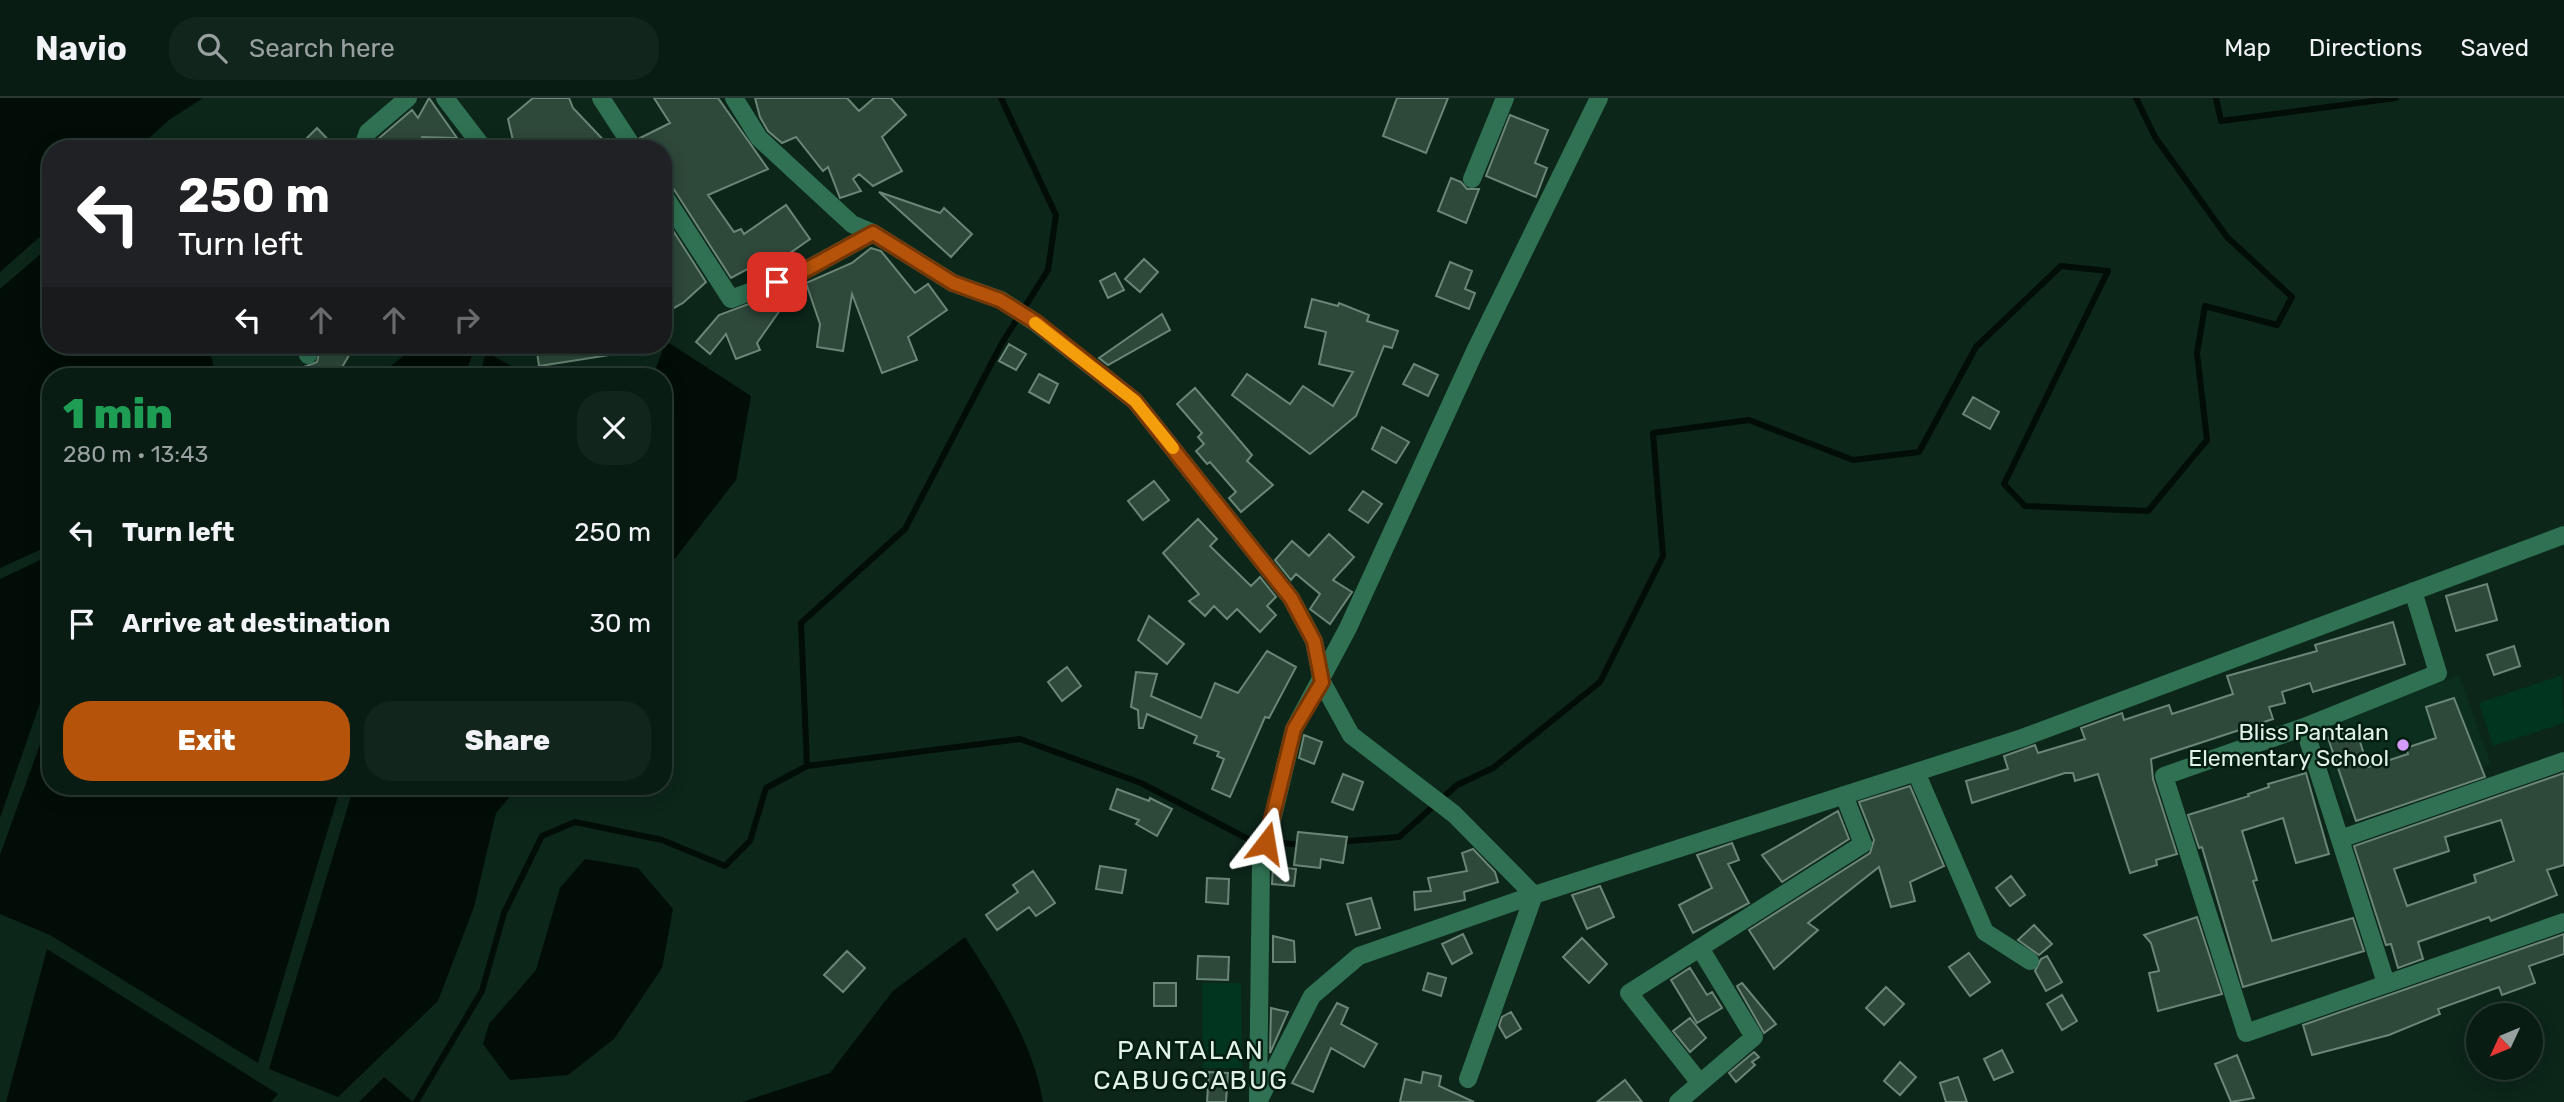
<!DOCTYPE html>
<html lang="en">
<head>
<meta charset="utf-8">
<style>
  body { margin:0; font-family:Rubik,sans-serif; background:#12251d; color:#f1f3f6; height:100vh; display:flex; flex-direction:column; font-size:26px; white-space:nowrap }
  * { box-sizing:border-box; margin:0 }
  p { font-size:23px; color:#99a1a0 }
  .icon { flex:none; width:38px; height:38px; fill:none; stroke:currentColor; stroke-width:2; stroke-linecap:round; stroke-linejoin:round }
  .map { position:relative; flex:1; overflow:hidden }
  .side { position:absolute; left:42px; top:270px; width:630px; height:427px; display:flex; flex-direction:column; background:#091c14; border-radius:28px; box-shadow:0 4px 18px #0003,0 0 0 2px #293a34 }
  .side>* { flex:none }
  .hud { position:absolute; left:42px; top:42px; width:630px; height:214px; border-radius:28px; box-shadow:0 4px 18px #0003,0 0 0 2px #293a34; background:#202124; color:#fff; overflow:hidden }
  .needle { width:46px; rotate:226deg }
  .tools { position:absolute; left:2466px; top:905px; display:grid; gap:14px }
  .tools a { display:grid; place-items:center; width:77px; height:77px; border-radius:50%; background:#091c14; box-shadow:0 4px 18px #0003,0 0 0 2px #293a34; font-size:35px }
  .pin { position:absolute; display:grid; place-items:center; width:60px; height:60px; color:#fff; margin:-30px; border-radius:14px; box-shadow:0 4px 10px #0006 }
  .me { position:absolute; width:77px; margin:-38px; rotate:14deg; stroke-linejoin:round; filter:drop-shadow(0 0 5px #0008) }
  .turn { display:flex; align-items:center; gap:24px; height:147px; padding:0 21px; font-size:32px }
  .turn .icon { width:91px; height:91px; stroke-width:2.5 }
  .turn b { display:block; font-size:49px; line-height:60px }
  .lanes { display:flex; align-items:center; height:66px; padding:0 21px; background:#0003; justify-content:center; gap:35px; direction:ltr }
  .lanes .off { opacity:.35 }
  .round { display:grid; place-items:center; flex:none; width:74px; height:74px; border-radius:28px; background:#12251d }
  .summary { display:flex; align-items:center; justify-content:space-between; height:119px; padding:0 21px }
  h1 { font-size:42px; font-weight:800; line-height:52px; color:#1e9e55 }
  .action { display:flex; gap:14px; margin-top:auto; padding:14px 21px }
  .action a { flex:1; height:80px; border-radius:28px; background:#b45309; color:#fff; font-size:28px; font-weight:800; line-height:80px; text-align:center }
  .action a+a { background:#12251d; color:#f1f3f6 }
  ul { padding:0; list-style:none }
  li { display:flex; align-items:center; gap:21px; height:91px; padding:0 21px }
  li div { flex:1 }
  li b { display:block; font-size:26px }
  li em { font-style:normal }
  header { display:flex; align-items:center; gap:42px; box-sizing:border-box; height:98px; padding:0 35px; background:#091c14; border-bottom:2px solid #293a34 }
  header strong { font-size:33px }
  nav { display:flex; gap:38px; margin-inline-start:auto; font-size:24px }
  .search { width:490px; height:63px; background:#12251d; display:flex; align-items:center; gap:18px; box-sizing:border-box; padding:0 24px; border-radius:28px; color:#99a1a0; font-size:26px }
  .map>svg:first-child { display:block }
  .built { fill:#0b2e1e }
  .green { fill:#023520 }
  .water { fill:#020d07 }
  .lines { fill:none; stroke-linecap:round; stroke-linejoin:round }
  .stream { stroke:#020d07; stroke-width:6 }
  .building { fill:#2e483a; stroke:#6a8676; stroke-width:2; fill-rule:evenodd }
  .minor { stroke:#2f7152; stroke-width:18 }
  .route-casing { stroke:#753606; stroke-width:18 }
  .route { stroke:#b45309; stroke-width:12 }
  .slow { stroke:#f59e0b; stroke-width:12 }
  .poi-dot { fill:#d49cfc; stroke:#031d11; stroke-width:2.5 }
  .labels { text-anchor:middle; stroke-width:5; stroke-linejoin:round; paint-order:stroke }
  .poi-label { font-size:23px; fill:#e2f2e9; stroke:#031d11; text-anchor:end }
  .quarter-label { font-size:26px; letter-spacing:2px; fill:#e2f2e9; stroke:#031d11 }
</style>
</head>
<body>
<header>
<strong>Navio</strong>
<div class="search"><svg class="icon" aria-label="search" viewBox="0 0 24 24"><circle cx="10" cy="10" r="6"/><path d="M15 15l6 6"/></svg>Search here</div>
<nav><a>Map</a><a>Directions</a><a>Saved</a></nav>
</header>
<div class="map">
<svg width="2564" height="1004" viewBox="0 0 2564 1004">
  <rect width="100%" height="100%" fill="#0c261a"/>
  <path class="built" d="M2459 577 2491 666 2346 717 2314 629Z"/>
  <path class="green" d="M2562 577 2564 625 2493 648 2479 605Z
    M1202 885H1241L1242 970H1203Z"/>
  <path class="water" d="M0 0H203L169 22 137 51H51V129L0 174Z
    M51 147V247H206L213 264 214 278H51V447L0 470V191Z
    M666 243 751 298 736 382 666 472 663 278H653Z
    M417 247 473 254 465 278H389L391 268Z
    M486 255H487L531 278H479Z
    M605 268 607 278H537Z
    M51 457V584L46 588 0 720V481Z
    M51 616V688H341L258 965 50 837 0 816V757Z
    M354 688H519L496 715 474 809 438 903 338 999 269 971Z
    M585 761 638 770 673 811 662 870 614 941 568 977 510 982 483 946 489 926 536 872 560 790Z
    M965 839C997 889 1033 944 1043 1004H742L830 975 893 893Z
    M47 851 278 996 271 1004H6Z
    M384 979 413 1004H359Z"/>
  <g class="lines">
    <path class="stream" d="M2216 0 2221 23 2396 0
      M807 668 801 525 905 431 1002 245 1048 172 1056 117 1001 0
      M1338 744 1399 739 1457 687 1493 670 1600 584 1663 458 1653 335 1749 322 1853 362 1919 354 1976 249 2061 168 2108 173 2004 386 2025 408 2148 413 2207 342 2197 255 2205 208 2277 227 2292 199 2227 139 2155 39 2136 0
      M416 1004 482 893 504 815 542 738 575 724 662 742 725 768 750 743 766 690 807 668 1020 641 1141 685 1250 742 1303 747"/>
  </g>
  <path class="building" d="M429 0 457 40 422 39V51H374L378 41 412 12 418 20Z
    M533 0H569L573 10 612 51H515L508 21Z
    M654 0H718L768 71 708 97 734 134 741 131 744 136 786 107 810 141 773 167 768 160 731 180 673 90 663 85V51H645L640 40 670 25Z
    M755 0H847L859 13 874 0H891L906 17 882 39 902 73 873 88 859 76 853 81 861 93 840 100 828 69 823 73 796 39 782 45 768 33 760 19Z
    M1397 0H1448L1426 55 1383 38Z
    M1510 17 1548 32 1535 65 1547 70 1536 99 1486 78Z
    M317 30 337 51H296Z
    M1451 80 1461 84 1467 91H1479L1466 125 1438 113Z
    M879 94 940 115 944 110 972 136 951 159Z
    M663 117 706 184 683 205 663 216Z
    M871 150 881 153 915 195 928 186 947 212 908 239 917 262 882 275 852 196 843 253 817 249 820 226 806 185 852 165Z
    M1144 161 1158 174 1140 194 1125 181Z
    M1450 164 1472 173 1465 191 1475 195 1469 211 1436 198Z
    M1115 175 1124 192 1108 200 1100 183Z
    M797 188 757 245 760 252 736 261 726 236 710 256 696 244 719 217Z
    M1312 201 1338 208 1339 205 1369 217 1367 223 1398 233 1392 250 1384 248 1356 318 1310 356 1232 297 1247 276 1290 306 1303 288 1333 308 1353 274 1319 266 1326 234 1305 229Z
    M1162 216 1170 232 1108 267 1099 260Z
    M1009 246 1026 256 1016 272 999 263Z
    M321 247H355L337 278H320L304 269 317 264Z
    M536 247H609L610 257 539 268Z
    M1414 266 1438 277 1428 298 1403 286Z
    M1039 276 1058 286 1049 305 1029 294Z
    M1195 290 1252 357 1247 363 1273 387 1241 414 1229 400 1236 394 1210 364 1207 366 1196 353 1204 346 1198 339 1202 335 1177 306Z
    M1973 299 1999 314 1990 331 1963 316Z
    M1382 329 1409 344 1396 365 1372 351Z
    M1154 383 1169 402 1143 422 1128 403Z
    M1363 393 1382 406 1368 425 1349 412Z
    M1198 421 1217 441 1210 448 1251 488 1260 479 1276 499 1267 508 1276 517 1260 534 1237 511 1227 521 1214 508 1205 518 1189 503 1199 496 1163 455Z
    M1329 436 1354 459 1333 482 1352 494 1330 526 1310 511 1320 496 1296 476 1291 482 1275 462 1292 443 1309 458Z
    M2487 486 2497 522 2456 533 2446 498Z
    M1149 518 1184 546 1167 566 1138 542Z
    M2393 524 2405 566 2313 594 2310 585 2282 594 2285 605 2269 609 2273 621 2151 661 2153 681 2177 756 2156 762 2157 767 2130 775 2098 676 2075 683 2073 675H2065L1972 705 1966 683 2008 671 2004 658 2035 647 2038 655 2085 641 2081 630 2122 615 2124 622 2169 607 2172 616 2233 596 2227 578 2317 553 2315 547Z
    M2514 548 2520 568 2494 577 2487 557Z
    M1267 553 1296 569 1269 620 1265 619 1230 699 1212 691 1224 661 1217 658 1219 654 1194 645 1197 638 1147 616 1143 630H1139L1138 612 1131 609 1136 574 1157 576 1151 598 1201 620 1215 585 1238 595Z
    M1067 569 1081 588 1062 603 1048 584Z
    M2454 600 2485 679 2356 723 2328 640 2356 631 2368 669 2408 656 2406 650 2436 640 2426 609Z
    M1304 637 1322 644 1314 666 1299 660Z
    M2306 675 2329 756 2296 765 2283 720 2242 733 2257 782 2253 783 2272 843 2353 820 2364 853 2243 889 2202 749 2199 750 2188 717 2249 698 2248 696 2269 689 2268 686Z
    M2564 675V767L2547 772 2557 797 2491 823 2489 819 2418 844 2423 861 2398 870 2391 846 2386 847 2354 748ZM2501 722 2514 763 2474 777 2476 784 2407 808 2394 771 2449 753 2445 739Z
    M1343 676 1363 684 1353 712 1332 704Z
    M1910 688 1944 768 1910 784 1915 803 1891 809 1879 769 1808 825 1818 832 1774 871 1749 832 1870 755 1874 742 1859 704Z
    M1117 691 1149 703 1150 700 1172 711 1157 738 1136 726 1139 722 1110 711Z
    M1838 713 1849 741 1782 784 1762 757Z
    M1298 734 1347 739 1343 765 1321 761 1320 770 1294 767Z
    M1732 745 1739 762 1728 766 1749 805 1693 835 1679 807 1712 790 1697 757Z
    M1473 751 1495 774 1498 784 1464 794 1465 802 1415 812 1414 794 1431 793 1428 780 1467 773 1462 755Z
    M1100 768 1126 772 1122 795 1096 791Z
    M1273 769 1296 771 1294 788 1272 786Z
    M1033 773 1055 805 1036 818 1029 809 997 832 986 817 1018 794 1013 787Z
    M2011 778 2025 797 2010 808 1996 790Z
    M1207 780 1229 781 1228 806 1206 804Z
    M1600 788 1614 819 1587 831 1572 797Z
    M1371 800 1380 830 1356 837 1347 806Z
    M2197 819 2222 896 2158 913 2149 875 2159 873 2151 845 2144 837Z
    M2034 827 2052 846 2039 857 2018 842Z
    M1463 836 1472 855 1452 866 1442 846Z
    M2564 836V856L2529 868 2535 885 2502 897 2499 889 2438 911 2440 916 2389 937 2312 957 2303 927Z
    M1273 838 1294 843 1295 864H1273Z
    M1582 840 1607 866 1589 885 1563 859Z
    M847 853 865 870 843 894 824 877Z
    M1969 855 1990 884 1970 898 1949 869Z
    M1198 858 1229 859 1228 882 1197 881Z
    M2047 858 2062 884 2046 893 2035 873 2041 861Z
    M1690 870 1707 897 1712 894 1722 910 1697 925 1671 882Z
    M1428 875 1446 880 1441 898 1423 892Z
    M1154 885H1176V908H1154Z
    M1742 885 1776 926 1764 935 1737 888Z
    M1886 889 1904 906 1884 927 1866 910Z
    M2062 897 2077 923 2062 932 2047 906Z
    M1337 905 1348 910 1341 926 1377 946 1364 969 1331 950 1313 994 1292 985Z
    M1271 910 1288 914 1270 955Z
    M1511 914 1521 931 1506 940 1499 928 1502 919Z
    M1690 920 1706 940 1690 954 1673 933Z
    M2002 952 2013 974 1994 982 1984 961Z
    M1754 954 1759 959 1752 964 1755 967 1736 984 1729 975Z
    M2237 957 2254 1000 2231 1004 2215 966Z
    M1900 964 1916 979 1900 997 1884 983Z
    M1209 974 1228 975 1226 1004H1207Z
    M1423 974 1441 978 1439 988 1474 1004H1400L1405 981 1421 985Z
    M1958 979 1967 1004H1946L1940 985Z
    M1625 982 1642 1004H1597Z"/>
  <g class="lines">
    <path class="minor" d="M445 0 484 51
      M601 0 634 51
      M734 0 759 40 852 126 873 135 953 185 1001 202 1036 225 1135 303 1291 500 1314 543 1322 584 1351 637 1454 716 1534 797
      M362 51 368 34 408 0
      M1472 81 1505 0
      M663 96 731 201 800 175 873 135
      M308 257 310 247
      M2413 493 2438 575 2304 629 2164 678 2246 935 2564 824
      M2304 629 2386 885
      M1916 674 1985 834 2030 863
      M2340 741 2564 663
      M1468 981 1534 797
      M1700 985 1629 895 1863 746 1844 697
      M1258 1001 1261 768 1294 631 1348 530 1475 253 1599 0
      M1258 1004 1312 898 1359 858 1534 797 2022 640 2564 437
      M1678 1004 1754 939 1700 850"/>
  </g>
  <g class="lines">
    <defs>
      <path id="route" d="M777 184 800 175 873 135 953 185 1000 202 1037 225 1135 303 1291 500 1314 543 1322 584 1294 631 1266 745"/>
    </defs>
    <use href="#route" class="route-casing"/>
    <use href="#route" class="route"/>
    <path class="slow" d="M1035 225 1135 303 1173 350"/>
  </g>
  <circle class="poi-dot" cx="2403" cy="647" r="7"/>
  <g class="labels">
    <g class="poi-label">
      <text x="2389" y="642">Bliss Pantalan<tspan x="2389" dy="26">Elementary School</tspan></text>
    </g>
    <g class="quarter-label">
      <text x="1191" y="961">PANTALAN<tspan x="1191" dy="30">CABUGCABUG</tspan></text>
    </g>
  </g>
</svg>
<div class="tools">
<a><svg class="needle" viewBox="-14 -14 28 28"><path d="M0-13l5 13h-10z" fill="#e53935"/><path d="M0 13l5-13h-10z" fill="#99a1a0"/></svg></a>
</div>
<div class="pin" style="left:777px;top:184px;background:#d93025"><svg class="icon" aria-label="arrive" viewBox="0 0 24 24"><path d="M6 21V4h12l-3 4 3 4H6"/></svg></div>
<svg class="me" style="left:1266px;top:745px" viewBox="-20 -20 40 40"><path d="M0-17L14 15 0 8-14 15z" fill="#b45309" stroke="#fff" stroke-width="4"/></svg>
<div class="hud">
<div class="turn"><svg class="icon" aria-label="left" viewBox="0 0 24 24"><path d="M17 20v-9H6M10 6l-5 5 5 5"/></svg><div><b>250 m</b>Turn left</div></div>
<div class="lanes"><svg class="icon" aria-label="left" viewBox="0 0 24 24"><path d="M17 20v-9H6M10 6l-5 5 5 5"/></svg><svg class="icon off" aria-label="ahead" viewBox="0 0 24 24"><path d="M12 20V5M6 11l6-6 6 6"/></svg><svg class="icon off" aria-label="ahead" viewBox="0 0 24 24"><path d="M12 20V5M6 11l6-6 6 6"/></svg><svg class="icon off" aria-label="right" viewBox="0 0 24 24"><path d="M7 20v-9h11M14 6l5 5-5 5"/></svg></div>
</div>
<section class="side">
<div class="summary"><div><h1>1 min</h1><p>280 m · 13:43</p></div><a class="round"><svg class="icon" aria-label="close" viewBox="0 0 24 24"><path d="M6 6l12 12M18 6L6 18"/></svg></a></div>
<ul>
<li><svg class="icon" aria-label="left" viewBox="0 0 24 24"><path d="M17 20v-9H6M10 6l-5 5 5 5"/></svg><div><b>Turn left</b></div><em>250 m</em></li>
<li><svg class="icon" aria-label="arrive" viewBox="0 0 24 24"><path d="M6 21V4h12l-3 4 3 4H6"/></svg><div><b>Arrive at destination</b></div><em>30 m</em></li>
</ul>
<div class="action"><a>Exit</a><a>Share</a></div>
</section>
</div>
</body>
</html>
